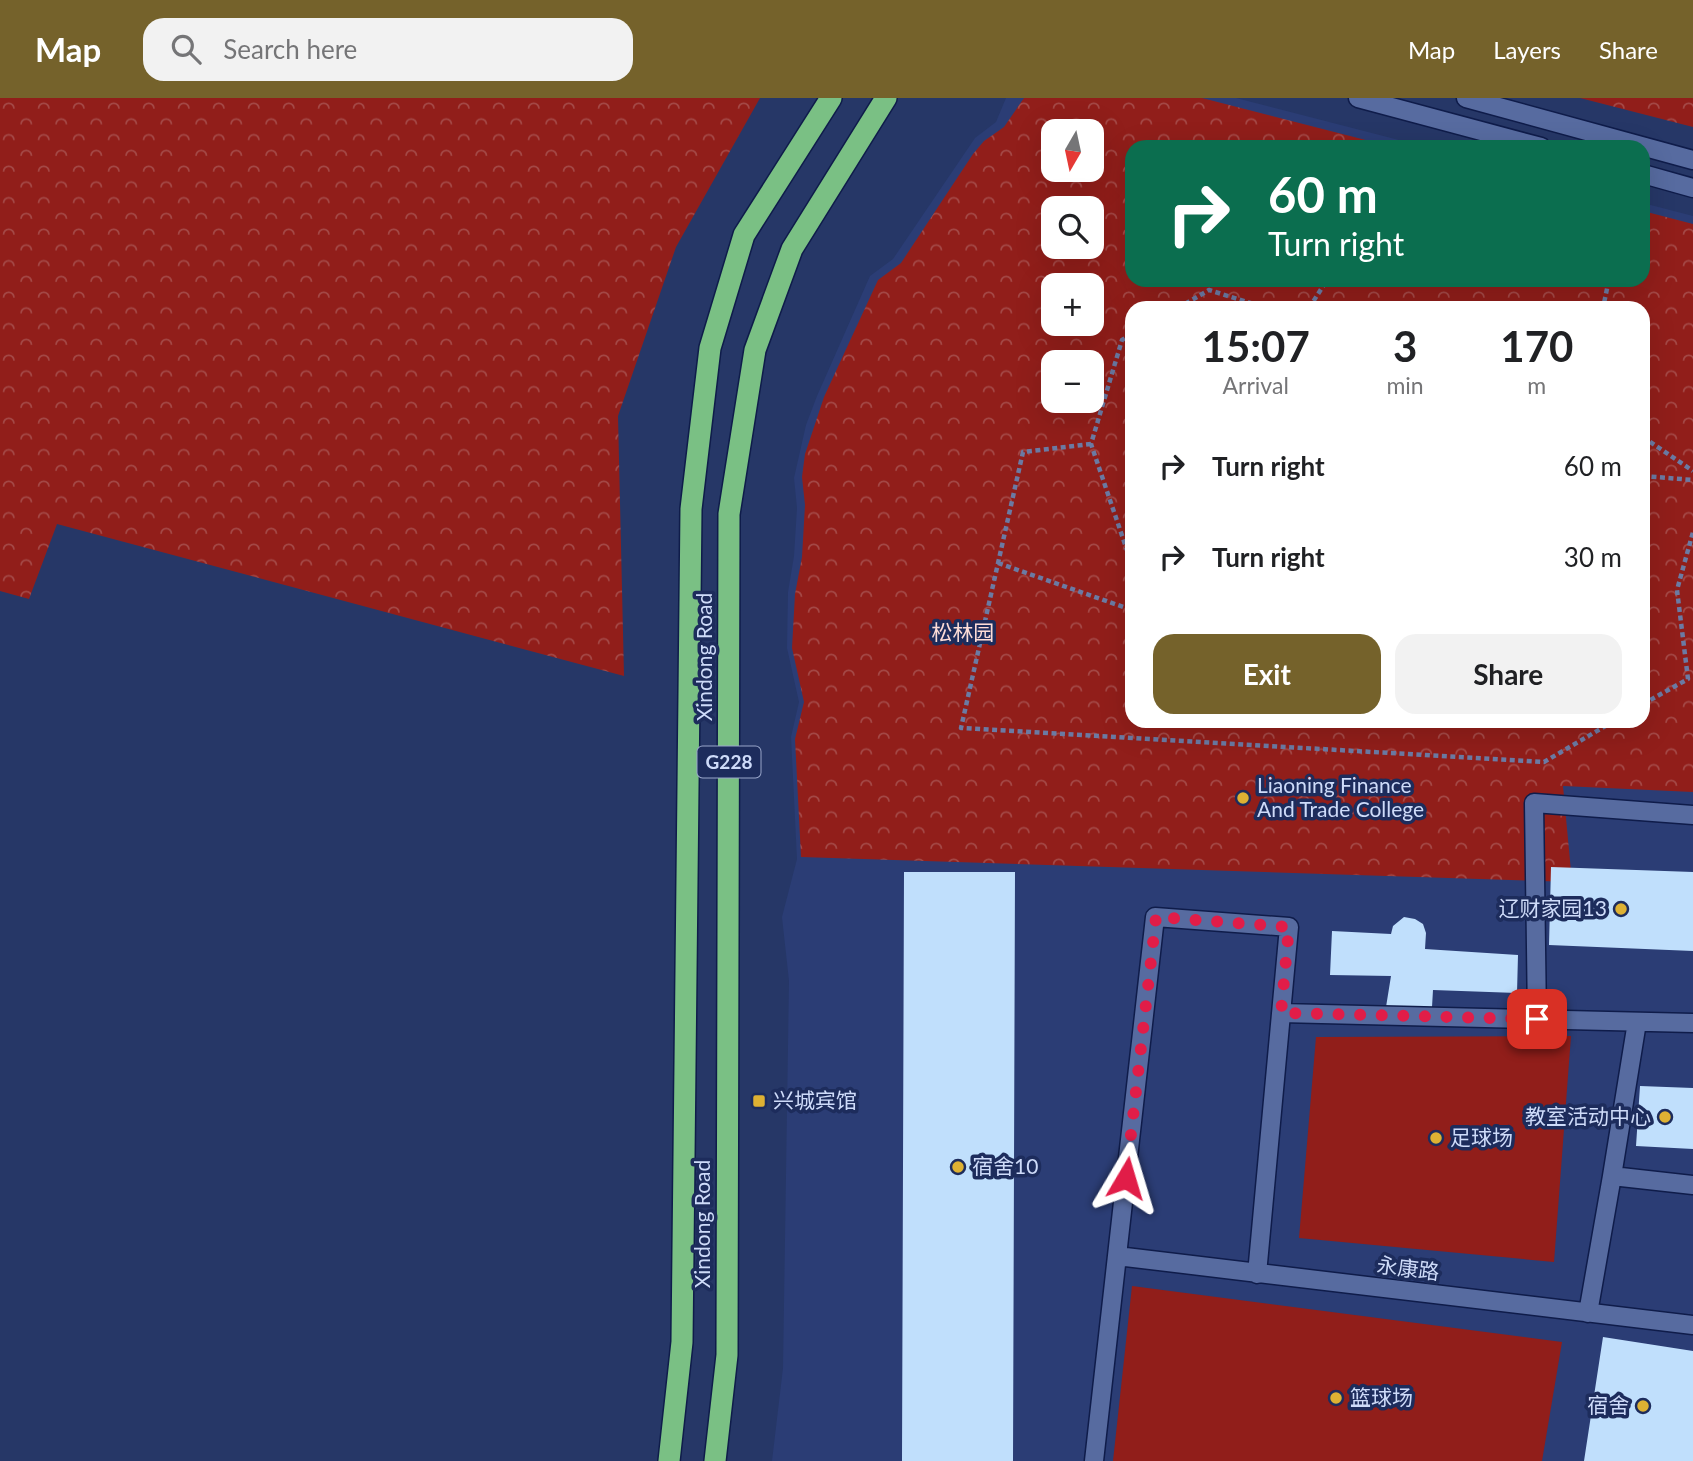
<!DOCTYPE html>
<html lang="en">
<head>
<meta charset="utf-8">
<style>
  body { margin:0; font-family:Lato,"Noto Sans SC",sans-serif; background:#f2f2f2; color:#202124; height:100vh; display:flex; flex-direction:column; font-size:26px; white-space:nowrap }
  * { box-sizing:border-box; margin:0 }
  p { font-size:23px; color:#757577 }
  .icon { flex:none; width:38px; height:38px; fill:none; stroke:currentColor; stroke-width:2; stroke-linecap:round; stroke-linejoin:round }
  .map { position:relative; flex:1; overflow:hidden }
  .sheet { position:absolute; left:1125px; top:203px; width:525px; height:427px; display:flex; flex-direction:column; background:#fff; border-radius:21px; box-shadow:0 7px 28px #0002 }
  .sheet>* { flex:none }
  .banner { position:absolute; left:1125px; top:42px; width:525px; height:147px; border-radius:21px; box-shadow:0 7px 28px #0002; background:#0b6e4f; color:#fff; overflow:hidden }
  .needle { width:46px; rotate:189deg }
  .buttons { position:absolute; left:1041px; top:21px; display:grid; gap:14px }
  .buttons a { display:grid; place-items:center; width:63px; height:63px; border-radius:14px; background:#fff; box-shadow:0 7px 28px #0002; font-size:35px }
  .pin { position:absolute; display:grid; place-items:center; width:60px; height:60px; color:#fff; margin:-30px; border-radius:14px; box-shadow:0 4px 10px #0006 }
  .me { position:absolute; width:77px; margin:-38px; rotate:7deg; stroke-linejoin:round; filter:drop-shadow(0 0 5px #0008) }
  .turn { display:flex; align-items:center; gap:24px; height:147px; padding:0 28px; font-size:32px }
  .turn .icon { width:91px; height:91px; stroke-width:2.5 }
  .turn b { display:block; font-size:49px; line-height:60px }
  .eta { display:flex; justify-content:space-evenly; align-items:center; height:119px; text-align:center }
  .eta b { font-size:42px; font-weight:700; line-height:49px }
  .button { display:flex; gap:14px; margin-top:auto; padding:14px 28px }
  .button a { flex:1; height:80px; border-radius:21px; background:#75622b; color:#fff; font-size:28px; font-weight:700; line-height:80px; text-align:center }
  .button a+a { background:#f2f2f2; color:#202124 }
  ul { padding:0; list-style:none }
  li { display:flex; align-items:center; gap:21px; height:91px; padding:0 28px }
  li div { flex:1 }
  li b { display:block; font-size:26px }
  li em { font-style:normal }
  header { display:flex; align-items:center; gap:42px; box-sizing:border-box; height:98px; padding:0 35px; background:#75622b; color:#fff }
  header strong { font-size:33px }
  nav { display:flex; gap:38px; margin-inline-start:auto; font-size:24px }
  .search { width:490px; height:63px; background:#f2f2f2; display:flex; align-items:center; gap:18px; box-sizing:border-box; padding:0 24px; border-radius:21px; color:#757577; font-size:26px }
  .map>svg:first-child { display:block }
  .built { fill:#2b3d75; fill-rule:evenodd }
  .forest { fill:url(#forest-crowns); fill-rule:evenodd }
  .garden { fill:#911e1a }
  .building { fill:#c0dffc }
  .lines { fill:none; stroke-linecap:round; stroke-linejoin:round }
  .street-casing { stroke:#0f1c4a; stroke-width:21 }
  .secondary-casing { stroke:#0f1c4a; stroke-width:21 }
  .highway-casing { stroke:#0f1c4a; stroke-width:24 }
  .path { stroke:#6b7aa3; stroke-width:4.5; stroke-dasharray:5 3.5; stroke-linecap:butt }
  .street { stroke:#576ba0; stroke-width:18 }
  .secondary { stroke:#576ba0; stroke-width:18 }
  .highway { stroke:#7ac084; stroke-width:21 }
  .route { stroke:#e11d48; stroke-width:12; stroke-dasharray:0 21.6 }
  .poi-dot { fill:#deb133; stroke:#1d2c5c; stroke-width:2.5 }
  .labels { text-anchor:middle; stroke-width:7; stroke-linejoin:round; paint-order:stroke }
  .shield { fill:#1d2c5c; stroke:#99a6ca; stroke-width:2 }
  .shield-label { font-size:19px; font-weight:bold; fill:#cedbf9 }
  .park-label { font-size:21px; fill:#fddcd7; stroke:#1d2c5c }
  .street-label { font-size:21px; fill:#cedbf9; stroke:#1d2c5c }
  .poi-label { font-size:21px; fill:#cedbf9; stroke:#1d2c5c; text-anchor:start }
</style>
</head>
<body>
<header>
<strong>Map</strong>
<div class="search"><svg class="icon" aria-label="search" viewBox="0 0 24 24"><circle cx="10" cy="10" r="6"/><path d="M15 15l6 6"/></svg>Search here</div>
<nav><a>Map</a><a>Layers</a><a>Share</a></nav>
</header>
<div class="map">
<svg width="1693" height="1363" viewBox="0 0 1693 1363">
  <defs>
    <pattern id="forest-crowns" width="20" height="18" patternUnits="userSpaceOnUse" patternTransform="scale(1.75)"><rect width="20" height="18" fill="#911e1a"/><path d="M2 6a3 3 0 1 1 6 0M12 15a3 3 0 1 1 6 0" fill="none" stroke="#a44947"/></pattern>
  </defs>
  <rect width="100%" height="100%" fill="#263767"/>
  <path class="built" d="M1006 0H1236L1426 49H1132V182H1643V105L1693 118V1363H772L783 1270 789 883 782 819 797 761 791 639 799 604 787 550 788 494 794 458 797 410 794 380 806 327 817 298 870 178 893 161 975 40 996 24ZM1054 33H1092V72H1054ZM1054 110H1092V149H1054ZM1054 187H1092V226H1054ZM1132 210H1643V623H1132ZM1054 264H1092V303H1054Z"/>
  <path class="forest" d="M0 0H760L676 149 618 318 624 578 57 426 29 501 0 493Z
    M1024 0H1202L1393 49H1132V182H1643V113L1693 126V694L1563 688 1572 784 801 759 795 641 804 604 792 550 795 496 802 459 805 407 802 379 805 356 824 299 878 182 901 165 973 56 984 43 1004 29ZM1054 33H1092V72H1054ZM1054 110H1092V149H1054ZM1054 187H1092V226H1054ZM1132 210H1643V623H1132ZM1054 264H1092V303H1054Z
    M1580 0H1693V29Z"/>
  <path class="garden" d="M1571 938 1554 1164 1299 1140 1316 939Z
    M1132 1188 1562 1244 1542 1363H1113Z"/>
  <path class="building" d="M1551 769 1693 774V853L1549 847Z
    M904 774H1015L1013 1363H902Z
    M1404 819 1415 821 1423 826 1426 835 1425 851 1518 857 1517 895 1433 892 1432 909H1386L1391 878 1330 877 1332 833 1391 836 1393 828Z
    M1640 988 1693 990V1051L1636 1048Z
    M1603 1239 1693 1253V1363H1584Z"/>
  <g class="lines">
    <defs>
      <path id="street" d="M1281 915 1693 925
        M1537 921 1534 705 1693 717
        M1612 1078 1637 924
        M1117 1158 1693 1227
        M1588 1215 1612 1078 1693 1087
        M1094 1363 1155 819 1289 829 1257 1176"/>
      <path id="secondary" d="M1358 0 1541 49
        M1466 0 1693 62
        M1643 76 1693 90"/>
      <path id="highway" d="M669 1363 682 1244 691 411 710 250 744 137 831 0
        M715 1363 727 1257 729 416 755 252 792 151 886 0"/>
    </defs>
    <use href="#street" class="street-casing"/>
    <use href="#secondary" class="secondary-casing"/>
    <use href="#highway" class="highway-casing"/>
    <path class="path" d="M1579 182 1608 186 1603 210
      M1178 210 1209 192 1266 210
      M1309 210 1327 182
      M1132 236 1122 242 1091 346 1132 467
      M1643 339 1693 373
      M1091 346 1023 354 961 630 1544 664 1614 623
      M1643 378 1693 382
      M998 465 1132 512
      M1643 606 1688 581 1677 492 1693 434"/>
    <use href="#street" class="street"/>
    <use href="#secondary" class="secondary"/>
    <use href="#highway" class="highway"/>
  </g>
  <g class="lines">
    <path class="route" d="M1126 1080 1156 819 1289 829 1281 915 1537 921"/>
  </g>
  <g class="poi-dot">
    <circle cx="1243" cy="700" r="7"/>
    <circle cx="1621" cy="811" r="7"/>
    <rect x="752" y="996" width="14" height="14" rx="3.5"/>
    <circle cx="1665" cy="1019" r="7"/>
    <circle cx="1436" cy="1040" r="7"/>
    <circle cx="958" cy="1069" r="7"/>
    <circle cx="1336" cy="1300" r="7"/>
    <circle cx="1643" cy="1308" r="7"/>
  </g>
  <g class="labels">
    <rect class="shield" x="697.5" y="648.5" width="63" height="31" rx="5"/>
    <g class="shield-label">
      <text x="729" y="671">G228</text>
    </g>
    <g class="park-label">
      <text x="963" y="542">松林园</text>
    </g>
    <g class="street-label">
      <text transform="translate(705 559) rotate(-90)" y="7">Xindong Road</text>
      <text transform="translate(703 1126) rotate(-90)" y="7">Xindong Road</text>
      <text transform="translate(1408 1171) rotate(7)" y="7">永康路</text>
    </g>
    <g class="poi-label">
      <text x="1257" y="695">Liaoning Finance<tspan x="1257" dy="24">And Trade College</tspan></text>
      <text x="1607" y="818" text-anchor="end">辽财家园13</text>
      <text x="773" y="1010">兴城宾馆</text>
      <text x="1651" y="1026" text-anchor="end">教室活动中心</text>
      <text x="1450" y="1047">足球场</text>
      <text x="972" y="1076">宿舍10</text>
      <text x="1350" y="1307">篮球场</text>
      <text x="1629" y="1315" text-anchor="end">宿舍</text>
    </g>
  </g>
</svg>
<div class="buttons">
<a><svg class="needle" viewBox="-14 -14 28 28"><path d="M0-13l5 13h-10z" fill="#e53935"/><path d="M0 13l5-13h-10z" fill="#757577"/></svg></a>
<a><svg class="icon" aria-label="search" viewBox="0 0 24 24"><circle cx="10" cy="10" r="6"/><path d="M15 15l6 6"/></svg></a>
<a>+</a>
<a>−</a>
</div>
<div class="pin" style="left:1537px;top:921px;background:#d93025"><svg class="icon" aria-label="arrive" viewBox="0 0 24 24"><path d="M6 21V4h12l-3 4 3 4H6"/></svg></div>
<svg class="me" style="left:1126px;top:1080px" viewBox="-20 -20 40 40"><path d="M0-17L14 15 0 8-14 15z" fill="#e11d48" stroke="#fff" stroke-width="4"/></svg>
<div class="banner">
<div class="turn"><svg class="icon" aria-label="right" viewBox="0 0 24 24"><path d="M7 20v-9h11M14 6l5 5-5 5"/></svg><div><b>60 m</b>Turn right</div></div>
</div>
<section class="sheet">
<div class="eta">
<div><b>15:07</b><p>Arrival</p></div>
<div><b>3</b><p>min</p></div>
<div><b>170</b><p>m</p></div>
</div>
<ul>
<li><svg class="icon" aria-label="right" viewBox="0 0 24 24"><path d="M7 20v-9h11M14 6l5 5-5 5"/></svg><div><b>Turn right</b></div><em>60 m</em></li>
<li><svg class="icon" aria-label="right" viewBox="0 0 24 24"><path d="M7 20v-9h11M14 6l5 5-5 5"/></svg><div><b>Turn right</b></div><em>30 m</em></li>
</ul>
<div class="button"><a>Exit</a><a>Share</a></div>
</section>
</div>
</body>
</html>
